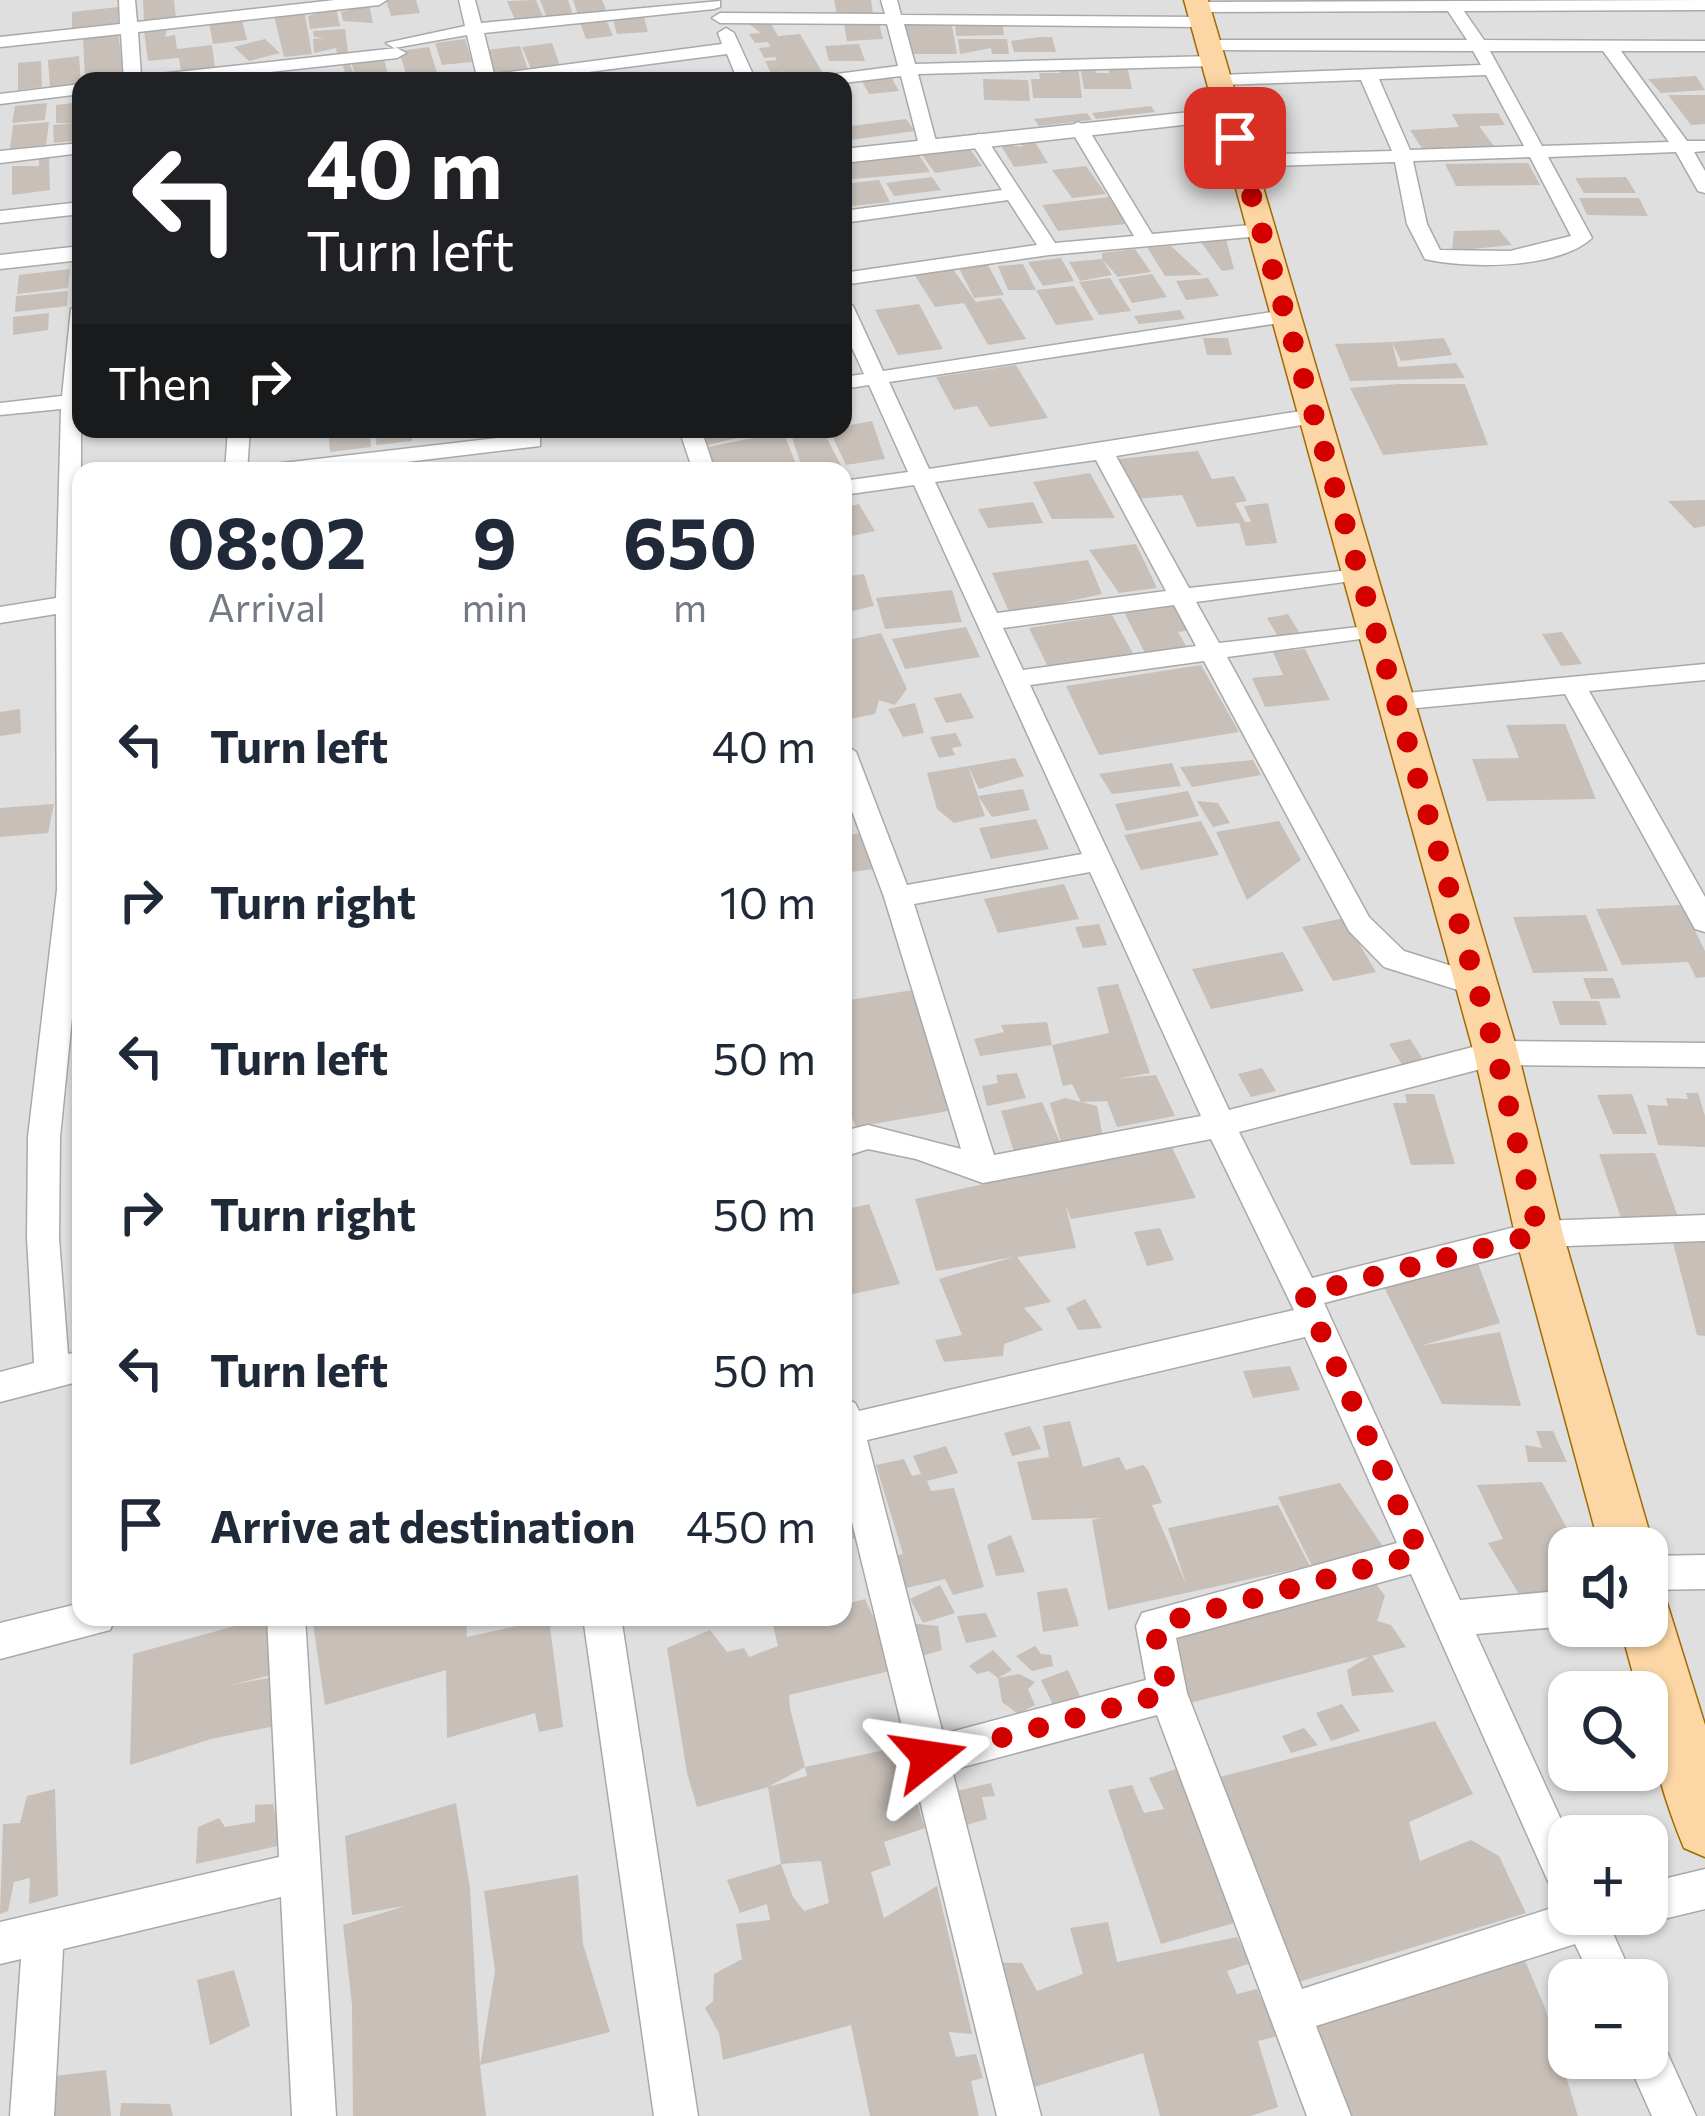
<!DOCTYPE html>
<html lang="en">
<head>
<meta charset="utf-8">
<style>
  body { margin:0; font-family:Commissioner,sans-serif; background:#f6f6f7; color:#1f2937; height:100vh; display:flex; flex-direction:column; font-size:45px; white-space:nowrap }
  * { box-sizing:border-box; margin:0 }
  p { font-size:39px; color:#747a83 }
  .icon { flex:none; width:66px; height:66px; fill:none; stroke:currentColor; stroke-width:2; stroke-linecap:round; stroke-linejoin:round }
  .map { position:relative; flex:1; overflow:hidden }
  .details { position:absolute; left:72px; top:462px; width:780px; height:1164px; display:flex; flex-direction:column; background:#fff; border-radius:24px; box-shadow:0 3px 9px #0004 }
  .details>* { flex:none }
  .top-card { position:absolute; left:72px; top:72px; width:780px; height:366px; border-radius:24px; box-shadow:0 3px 9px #0004; background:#202124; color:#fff; overflow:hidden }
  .tools { position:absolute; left:1548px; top:1527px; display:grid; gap:24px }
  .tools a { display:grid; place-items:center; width:120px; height:120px; border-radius:24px; background:#fff; box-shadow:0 3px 9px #0004; font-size:60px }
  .pin { position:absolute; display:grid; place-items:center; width:102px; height:102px; color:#fff; margin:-51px; border-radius:24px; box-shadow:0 6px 18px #0006 }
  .me { position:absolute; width:132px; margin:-66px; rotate:75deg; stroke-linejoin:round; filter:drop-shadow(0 0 9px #0008) }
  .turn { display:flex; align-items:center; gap:42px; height:252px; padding:0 36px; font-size:54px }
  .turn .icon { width:156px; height:156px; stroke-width:2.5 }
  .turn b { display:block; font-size:84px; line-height:102px }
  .then { display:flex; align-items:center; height:114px; padding:0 36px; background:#0003; gap:24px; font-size:45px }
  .eta { display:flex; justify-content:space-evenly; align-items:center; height:204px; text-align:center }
  .eta b { font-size:72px; font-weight:700; line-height:84px }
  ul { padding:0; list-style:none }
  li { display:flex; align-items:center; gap:36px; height:156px; padding:0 36px }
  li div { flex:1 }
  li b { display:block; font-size:45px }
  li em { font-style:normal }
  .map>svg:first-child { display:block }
  .residential { fill:#e0dfdf; fill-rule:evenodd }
  .building { fill:#c7bfb8 }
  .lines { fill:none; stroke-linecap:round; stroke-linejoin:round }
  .minor-casing { stroke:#a9a9a9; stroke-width:3 }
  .tertiary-casing { stroke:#a9a9a9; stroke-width:3 }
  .primary-casing { stroke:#a06b00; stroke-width:3 }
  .minor { fill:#fff; fill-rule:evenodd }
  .tertiary { fill:#fff; fill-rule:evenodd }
  .primary { fill:#fcd6a4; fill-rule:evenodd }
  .route { stroke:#d40000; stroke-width:21; stroke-dasharray:0 37.8 }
</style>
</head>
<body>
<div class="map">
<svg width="1705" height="2116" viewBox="0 0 1705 2116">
  <rect width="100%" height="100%" fill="#f2efe9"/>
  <path class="residential" d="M0 0H1705V2116H0ZM81 81H843V429H81ZM81 471H843V1617H81ZM1569 1548H1647V1626H1569ZM1569 1692H1647V1770H1569ZM1569 1836H1647V1914H1569ZM1569 1980H1647V2058H1569Z"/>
  <path class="building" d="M143 0H174L176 18 144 21Z
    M386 0H416L420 13 391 16Z
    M536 0 543 17 515 20 507 1Z
    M540 0H568L573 15 547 18Z
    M573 0H602L607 12 578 15Z
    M834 0H871L873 13 837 14Z
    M369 5 373 23 343 21 341 12Z
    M118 7V23L72 28V12Z
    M336 8 340 26 310 29 308 16Z
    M281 14 305 15 312 54 284 57 274 15Z
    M643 14 648 32 617 34 612 16Z
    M605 17 613 36 586 39 579 20Z
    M768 19 778 36 800 34 825 77 787 81 782 71 779 72 783 80 775 81 765 61 777 60 775 57 764 58 759 48 770 47 768 42 755 43 749 34 761 33 746 22Z
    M242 20 247 40 213 44 209 22Z
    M904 20H951L957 54H906Z
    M1002 21 1004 35 956 36 955 22Z
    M879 23 883 39 847 41 844 24Z
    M167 29 165 37 175 35 177 49 212 45 215 68 181 72 179 58 148 61 144 31Z
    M345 29 348 53 337 54 336 48 314 53 313 39 324 38 314 37 313 31Z
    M118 33 124 79 85 81 83 37Z
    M1040 37H1052L1056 52H1014L1011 41Z
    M265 39 280 53 249 61 234 47Z
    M465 39 472 62 442 65 435 43Z
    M958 39H1007L1009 54H992L991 48 960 54Z
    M552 43 560 66 531 69 522 47Z
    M859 44 865 61H829L825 46Z
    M520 46 529 73 495 77 486 50Z
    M429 47 438 76 408 80 399 51Z
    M79 56 81 84 50 88 48 60Z
    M383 56 390 81H335L346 77 342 62 348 61 355 76 351 60Z
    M41 61 42 87 18 90V63Z
    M1094 65 1096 73H1109L1108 65H1127L1132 89H1084L1080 66Z
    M1059 66H1078L1082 98H1033L1031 79H1040L1039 73H1060Z
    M890 75 899 91 869 94 860 78Z
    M1696 76 1705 90 1661 93 1648 79Z
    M983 79 1028 80 1030 101 984 100Z
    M1668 95H1705V124L1691 125Z
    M81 102V140L54 143 53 125 73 123H56V105Z
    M47 103 45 120 12 123 15 106Z
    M1151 106 1155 112 1096 119 1092 113Z
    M1087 113 1092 120 1039 126 1034 119Z
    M1498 113 1505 125 1479 126 1494 146 1423 150 1410 130 1459 127 1452 114Z
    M906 119 915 131 843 141V127Z
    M49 122 46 145 10 149 13 125Z
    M1033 139 1048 163 1014 167 1000 144 1023 147 1019 140Z
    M968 146 982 166 935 173 919 151 938 148 941 152Z
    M917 152 930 172 843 180V162Z
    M49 157 50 190 12 195V166H39V158Z
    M1528 163 1540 185 1456 186 1445 164Z
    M1086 166 1106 194 1072 198 1052 170Z
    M932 177 941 190 894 196 886 183Z
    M1626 177 1636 193H1584L1575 178Z
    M879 180 890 202 843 207V184Z
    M1109 197 1126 224 1058 231 1042 205Z
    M1579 198H1639L1648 216 1587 215Z
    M1499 230 1512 245 1452 251 1454 231Z
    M1226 239 1234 269 1222 271 1200 241Z
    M1171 246 1202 275 1165 276 1147 247Z
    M1135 249 1151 272 1118 277 1102 259V253Z
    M1061 258 1074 281 1043 286 1028 262Z
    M1102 259 1112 275 1080 281 1069 262Z
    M1023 264 1036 290 1074 286 1094 320 1056 325 1036 290H1008L998 266Z
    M988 265 1004 295 974 298 959 268Z
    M70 269 68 288 17 294 19 275Z
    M953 269 980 308 976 302 1001 298 1026 339 988 345 964 303 935 307 914 274Z
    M1152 274 1167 297 1132 303 1118 279Z
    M1110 278 1131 311 1099 315 1079 282Z
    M1208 278 1219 296 1186 300 1176 281Z
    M68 291 67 306 15 312 16 296Z
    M919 304 943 349 898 355 875 310Z
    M1180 310 1185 319 1139 324 1134 316Z
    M49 313 48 330 13 335V317Z
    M1203 338H1228L1232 355H1207Z
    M1444 338 1452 355 1401 361 1392 342Z
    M1392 342 1398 367 1456 363 1465 378 1350 381 1335 344Z
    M1016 365 1048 418 990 427 977 406 954 410 936 377Z
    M1398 384H1465L1488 445 1383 455 1350 388Z
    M872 421 885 459 846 465 829 429Z
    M328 429H369L371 447 330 452Z
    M377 429H412V441L376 445Z
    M697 429H739L742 437 703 446Z
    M822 429 844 471H803L790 431Z
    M783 432 799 471H713L703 448Z
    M1198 451 1212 479 1234 476 1247 501 1235 503 1245 522H1251L1244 506 1268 503 1277 543 1246 546 1239 523 1197 527 1182 495 1136 499 1118 459Z
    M1090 473 1115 518 1052 519 1033 482Z
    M1705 500V526L1694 528 1668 501Z
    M1033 502 1043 523 988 528 978 509Z
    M859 504 875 531 852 536 843 522V508Z
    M1136 544 1157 588 1119 593 1089 550Z
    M1088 560 1102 594 1010 614 992 573Z
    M864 574 874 606 843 613V577Z
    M952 590 962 622 885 629 876 598Z
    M1176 600 1192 630 1178 632 1190 653 1148 659 1122 608Z
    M1288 614 1299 632 1277 635 1267 618Z
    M1112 615 1135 657 1050 671 1029 628Z
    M966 627 980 657 905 669 892 639Z
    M1562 632 1582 664 1561 666 1542 634Z
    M881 633 907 689 895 705 879 700 875 714 844 720 843 641Z
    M1305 649 1330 700 1265 707 1252 678 1283 675 1273 652Z
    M1201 665 1239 732 1099 755 1066 686Z
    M961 693 974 718 946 723 934 698Z
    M915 703 924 733 903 737 888 709Z
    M20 709 21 733 0 736V712Z
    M1565 724 1596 799 1487 801 1472 759 1519 758 1506 725Z
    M956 733 962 746 952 748 955 755 939 758 930 737Z
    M1015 758 1024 776 979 789 968 766Z
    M1253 760 1261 775 1192 787 1180 767Z
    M1172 763 1181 786 1112 794 1099 774Z
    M968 766 978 796 1023 789 1030 810 992 817 978 796 985 816 954 823 937 809 927 773Z
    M1188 791 1199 816 1126 831 1115 804Z
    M1197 801 1218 803 1230 823 1213 827Z
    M54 804 48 833 0 837V808Z
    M1036 819 1049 849 991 859 979 828Z
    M1201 821 1219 855 1141 870 1124 835Z
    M1279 821 1301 860 1247 900 1216 832Z
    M862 833 874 869 843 873V836Z
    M1064 884 1079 919 998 933 984 899Z
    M1682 905 1705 951V977L1696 978 1688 962 1622 965 1596 909Z
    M1586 915 1608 971 1533 973 1513 917Z
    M1344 918 1376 972 1333 981 1302 927Z
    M1099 924 1107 945 1083 948 1075 927Z
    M1283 952 1304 991 1211 1009 1192 969Z
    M1583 978H1613L1621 998 1591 999Z
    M1118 984 1150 1073 1116 1079 1156 1075 1175 1116 1117 1127 1107 1101 1081 1102 1072 1084 1063 1086 1052 1045 980 1056 974 1039 1004 1032 1001 1025 1047 1022 1052 1045 1109 1033 1097 987Z
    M919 989 954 1110 856 1127 843 1096V1001Z
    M1552 1001H1599L1607 1025H1560Z
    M1410 1039 1424 1061 1403 1066 1389 1044Z
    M1262 1068 1276 1091 1251 1097 1238 1074Z
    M1017 1073 1026 1098 987 1106 982 1086 998 1083 996 1075Z
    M1686 1093H1698L1705 1116V1147L1658 1145 1647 1105 1668 1106 1666 1098 1688 1099Z
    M1405 1094H1434L1455 1164 1411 1165 1393 1103H1407Z
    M1632 1094 1647 1134H1613L1597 1095Z
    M1065 1098 1097 1106 1103 1138 1062 1146 1050 1103Z
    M1042 1102 1062 1146 1015 1155 1001 1111Z
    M1170 1143 1196 1198 1071 1219 1065 1204 1076 1248 1017 1257 1051 1302 1024 1308 1043 1330 1004 1344 1003 1356 944 1362 935 1340 962 1335 939 1279 1013 1257 936 1271 915 1199Z
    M1655 1153 1678 1217 1621 1218 1599 1154Z
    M869 1204 900 1284 843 1296V1210Z
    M1160 1228 1174 1260 1147 1266 1134 1232Z
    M1672 1239 1705 1240V1336L1697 1335Z
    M1478 1263 1500 1323 1420 1346 1500 1332 1521 1406 1442 1404 1384 1287Z
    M1085 1299 1102 1328 1078 1330 1066 1308Z
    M1290 1366 1300 1390 1253 1398 1243 1371Z
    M1070 1421 1083 1467 1119 1457 1126 1470 1143 1465 1148 1470 1162 1503 1152 1505 1186 1584 1168 1528 1278 1505 1310 1566 1108 1610 1092 1520 1101 1518 1032 1520 1017 1462 1049 1457 1043 1426Z
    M1030 1426 1041 1449 1012 1456 1004 1433Z
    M1536 1431H1553L1567 1462H1528L1525 1445 1542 1448Z
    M946 1446 958 1473 927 1481 931 1491 954 1488 984 1587 953 1595 945 1579 897 1590 893 1557 903 1554 876 1465 904 1459 912 1476 921 1474 913 1456Z
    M843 1470 861 1537 843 1541Z
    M1542 1482 1576 1545H1562L1569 1567V1601L1522 1599 1488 1543 1503 1539 1477 1485Z
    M1340 1483 1384 1548 1312 1566 1278 1497Z
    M1011 1535 1025 1572 996 1576 987 1545Z
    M1371 1577 1385 1596 1377 1621 1391 1625 1406 1647 1186 1704 1162 1633Z
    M940 1585 955 1613 923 1623 910 1599Z
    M1067 1588 1079 1626 1043 1632 1037 1592Z
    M865 1599 880 1631 890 1671 789 1695 790 1708 805 1767 899 1747 925 1828 884 1842 891 1865 871 1872 884 1918 937 1886 972 2034 949 2032 956 2057 976 2054 983 2078 971 2081 979 2116H870L851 2025 723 2060 719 2033 705 2008 713 2001 714 1974 742 1959 736 1924 770 1920 767 1904 740 1913 727 1880 781 1864 793 1897 804 1911 829 1903 821 1861 781 1864 768 1787 807 1776 805 1767 768 1787 697 1807 687 1773 667 1648 710 1630 727 1652 744 1648 749 1657 778 1646 773 1625 802 1617H843V1605Z
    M986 1613 997 1637 966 1643 957 1616Z
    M268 1617H276L284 1672 231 1685 284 1675 280 1725 211 1739 130 1765 133 1654Z
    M312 1617H466L467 1637 549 1619 563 1727 539 1732 535 1713 447 1738 446 1670 325 1705Z
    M909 1623 938 1626 942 1650 919 1657Z
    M1035 1646 1041 1654 1051 1655 1053 1666 1032 1671 1016 1656Z
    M993 1650 1012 1670 998 1678 989 1671 977 1674 969 1666Z
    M1372 1655 1394 1692 1352 1696 1347 1670Z
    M1068 1670 1083 1703 1056 1711 1041 1680Z
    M1019 1674 1035 1682 1028 1689 1035 1705 1018 1714 1002 1702 998 1678Z
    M1342 1704 1360 1731 1331 1741 1316 1713Z
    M1435 1721 1473 1794 1409 1822 1420 1861 1471 1840 1499 1856 1526 1913 1292 1984 1212 1779Z
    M1304 1728 1318 1745 1291 1753 1282 1736Z
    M1176 1769 1234 1923 1161 1944 1108 1790 1132 1785 1144 1813 1164 1809 1149 1778Z
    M991 1783 995 1796 982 1797 987 1819 960 1827 952 1792Z
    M55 1789 58 1896 29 1904 30 1878 14 1882 8 1911 0 1914 3 1824 20 1823 27 1796Z
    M456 1803 470 1888 480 2065 495 1971 484 1891 578 1875 583 1944 610 2032 480 2065 486 2116H353L352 2005 343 1925 405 1906 352 1915 345 1836Z
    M273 1804 282 1845 196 1864 198 1827 219 1818 225 1827 255 1822V1805Z
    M1108 1922 1117 1962 1237 1937 1251 1963 1227 1971 1237 1994 1257 1989 1278 2036 1258 2041 1278 2107 1251 2116H1160L1143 2053 1022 2091 987 1962 1022 1963 1037 1991 1083 1974 1070 1928Z
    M1523 1956 1545 2008 1578 2116H1339L1305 2029Z
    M234 1970 250 2026 210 2045 197 1980Z
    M106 2070 111 2116H47L46 2077Z
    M121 2103 170 2104 173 2116H120Z"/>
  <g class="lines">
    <defs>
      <path id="minor" d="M119 0H135L137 22 335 0H387L379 5 138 32 141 76 397 48 406 53 397 58 188 81H124L121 34 0 47V37L120 24Z
        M459 0H475L481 23 720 1V7L714 9 484 33 494 74 722 44 718 33 726 28 734 33 756 81H738L727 54 519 81H478L467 35 394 48 386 43 465 26Z
        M881 0H897L901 15 1202 17 1210 22 1202 27 904 24 915 64 1213 56 1222 61 1213 66 918 74 937 145 928 150 919 145 901 76 843 83 812 81 821 76 898 66 887 24 720 23 712 18 720 13 885 14Z
        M1705 0V10L1464 11 1484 40 1705 41V51H1621L1687 141H1705V151L1694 152 1705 171V193L1698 191 1676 152 1548 157 1592 238C1559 269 1467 269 1425 259L1407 224 1395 162 1242 167 1233 161 1242 155 1392 151 1361 80 1219 85 1210 80 1219 75 1481 65 1473 51 1209 50 1201 45 1209 40H1467L1448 11 1198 12 1190 7 1198 2ZM1490 51H1603L1669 142 1542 146ZM1486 75 1524 146 1410 150 1379 79ZM1530 157 1571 236 1510 251 1440 250 1427 224 1413 161Z
        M81 84V94L0 104V94Z
        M1078 122 1087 127 1152 234 1261 224 1271 230 1261 236 1049 255 843 285V273L1037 245 1008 200 843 223V211L1002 190 969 139 978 134 984 135 1055 243 1134 236 1069 127Z
        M81 143V153L0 163V151Z
        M81 202V214L0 223V211Z
        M843 300 853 306 883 371 1286 310 1296 316 1286 322 889 382 929 469 1314 409 1325 416 1314 423 1116 456 1189 588 1367 568 1371 573 1359 580 1196 602 1219 643 1384 624V634L1375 637 1227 657 1369 917 1404 951 1487 977 1492 985 1487 993 1477 996 1384 967 1349 931 1204 661 1030 685 1229 1110 1496 1041 1705 1043V1067L1496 1065 1239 1132 1312 1278 1539 1221 1705 1215V1241L1539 1247 1324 1303 1460 1600 1569 1590V1626L1476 1634 1569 1837V1914H1625L1619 1929 1612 1931 1634 1980H1592L1575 1944 1316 2026 1351 2116H1307L1157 1715 952 1770 1041 2116H997L843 1485V1398L855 1403 859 1411 1294 1310 1211 1139 983 1183 916 1159 868 1149 843 1157V1131L868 1125 961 1149 884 897 843 787V743L856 752 907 885 1082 854 914 485 843 495V481L908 472 869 385 843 389V377L864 374 843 328ZM1096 460 1166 591 997 613 935 482ZM1174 605 1196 646 1023 670 1003 628ZM1090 872 1201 1116 994 1155 914 904ZM1305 1337 1397 1543 1142 1613 1136 1626 1146 1680 943 1734 867 1440ZM1411 1574 1555 1897 1567 1903 1302 1989 1187 1693 1176 1638Z
        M81 303V928L60 1137 59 1238 68 1354 81 1351V1381L0 1402V1372L34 1363 27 1238 28 1137 57 890 56 614 0 623V607L56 598 61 409 0 415V403L62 396 71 309Z
        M228 429H250L247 471H225Z
        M679 429H701L715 471H693Z
        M532 434 540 436V446L332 471H263L274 464Z
        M1705 664V680L1589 691 1705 897V932L1695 929 1565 694 1396 710 1383 702 1396 694Z
        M1705 1555V1589L1647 1590V1556Z
        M81 1603V1617H116L110 1630 0 1659V1623Z
        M267 1617H305L336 2116H292L281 1897 63 1949 54 2116H10L21 1959 0 1964V1922L279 1857Z
        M583 1617H621L698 2116H654Z
        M1705 1869V1909L1647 1923 1633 1917 1631 1914H1647V1883Z
        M1647 2035 1662 2041 1696 2116H1652L1626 2058H1647Z"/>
      <path id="tertiary" d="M1228 108 1236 109V119L843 163V149Z
        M81 246V260L0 269V255Z"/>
      <path id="primary" d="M1184 0H1208L1518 1053 1563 1234 1654 1548 1647 1564V1548H1600L1515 1234 1474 1053Z
        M1647 1595 1667 1603 1705 1725V1857L1684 1848C1664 1800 1647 1744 1647 1692H1638L1620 1626H1647Z"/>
    </defs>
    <use href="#minor" class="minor-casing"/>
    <use href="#tertiary" class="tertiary-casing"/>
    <use href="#primary" class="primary-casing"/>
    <use href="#minor" class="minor"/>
    <use href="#tertiary" class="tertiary"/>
    <use href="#primary" class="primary"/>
  </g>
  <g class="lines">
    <path class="route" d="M929 1757 1168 1693 1155 1632 1161 1623 1420 1554 1304 1294 1539 1234 1496 1053 1235 138"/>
  </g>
</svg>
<div class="tools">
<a><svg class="icon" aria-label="sound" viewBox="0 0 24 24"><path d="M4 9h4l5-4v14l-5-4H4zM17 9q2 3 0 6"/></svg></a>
<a><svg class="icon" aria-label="search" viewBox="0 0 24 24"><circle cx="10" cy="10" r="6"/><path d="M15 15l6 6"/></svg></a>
<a>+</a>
<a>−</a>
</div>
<div class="pin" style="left:1235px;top:138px;background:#d93025"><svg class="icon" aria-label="arrive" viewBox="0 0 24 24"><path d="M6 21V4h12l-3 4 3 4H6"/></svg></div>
<svg class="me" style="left:929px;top:1757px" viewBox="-20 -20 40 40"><path d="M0-17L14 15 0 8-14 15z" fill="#d40000" stroke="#fff" stroke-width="4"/></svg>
<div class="top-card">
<div class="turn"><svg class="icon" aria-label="left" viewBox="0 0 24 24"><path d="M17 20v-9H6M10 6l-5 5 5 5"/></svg><div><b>40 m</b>Turn left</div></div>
<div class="then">Then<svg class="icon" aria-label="right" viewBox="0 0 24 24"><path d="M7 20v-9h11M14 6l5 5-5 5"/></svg></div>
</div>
<section class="details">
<div class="eta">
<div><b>08:02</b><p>Arrival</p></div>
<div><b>9</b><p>min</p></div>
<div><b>650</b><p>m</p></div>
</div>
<ul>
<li><svg class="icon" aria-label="left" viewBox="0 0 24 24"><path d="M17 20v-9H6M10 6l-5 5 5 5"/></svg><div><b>Turn left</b></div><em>40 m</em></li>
<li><svg class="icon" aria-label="right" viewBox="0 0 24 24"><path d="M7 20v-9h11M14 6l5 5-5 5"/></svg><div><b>Turn right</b></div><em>10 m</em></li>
<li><svg class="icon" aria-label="left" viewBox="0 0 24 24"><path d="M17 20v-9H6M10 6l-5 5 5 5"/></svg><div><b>Turn left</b></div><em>50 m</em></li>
<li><svg class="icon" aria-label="right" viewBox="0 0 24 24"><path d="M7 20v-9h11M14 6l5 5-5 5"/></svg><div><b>Turn right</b></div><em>50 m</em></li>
<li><svg class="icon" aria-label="left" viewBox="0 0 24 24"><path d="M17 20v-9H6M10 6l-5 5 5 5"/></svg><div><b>Turn left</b></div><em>50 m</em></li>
<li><svg class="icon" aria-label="arrive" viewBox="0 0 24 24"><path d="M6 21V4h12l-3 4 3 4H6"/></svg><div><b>Arrive at destination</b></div><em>450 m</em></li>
</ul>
</section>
</div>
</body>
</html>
